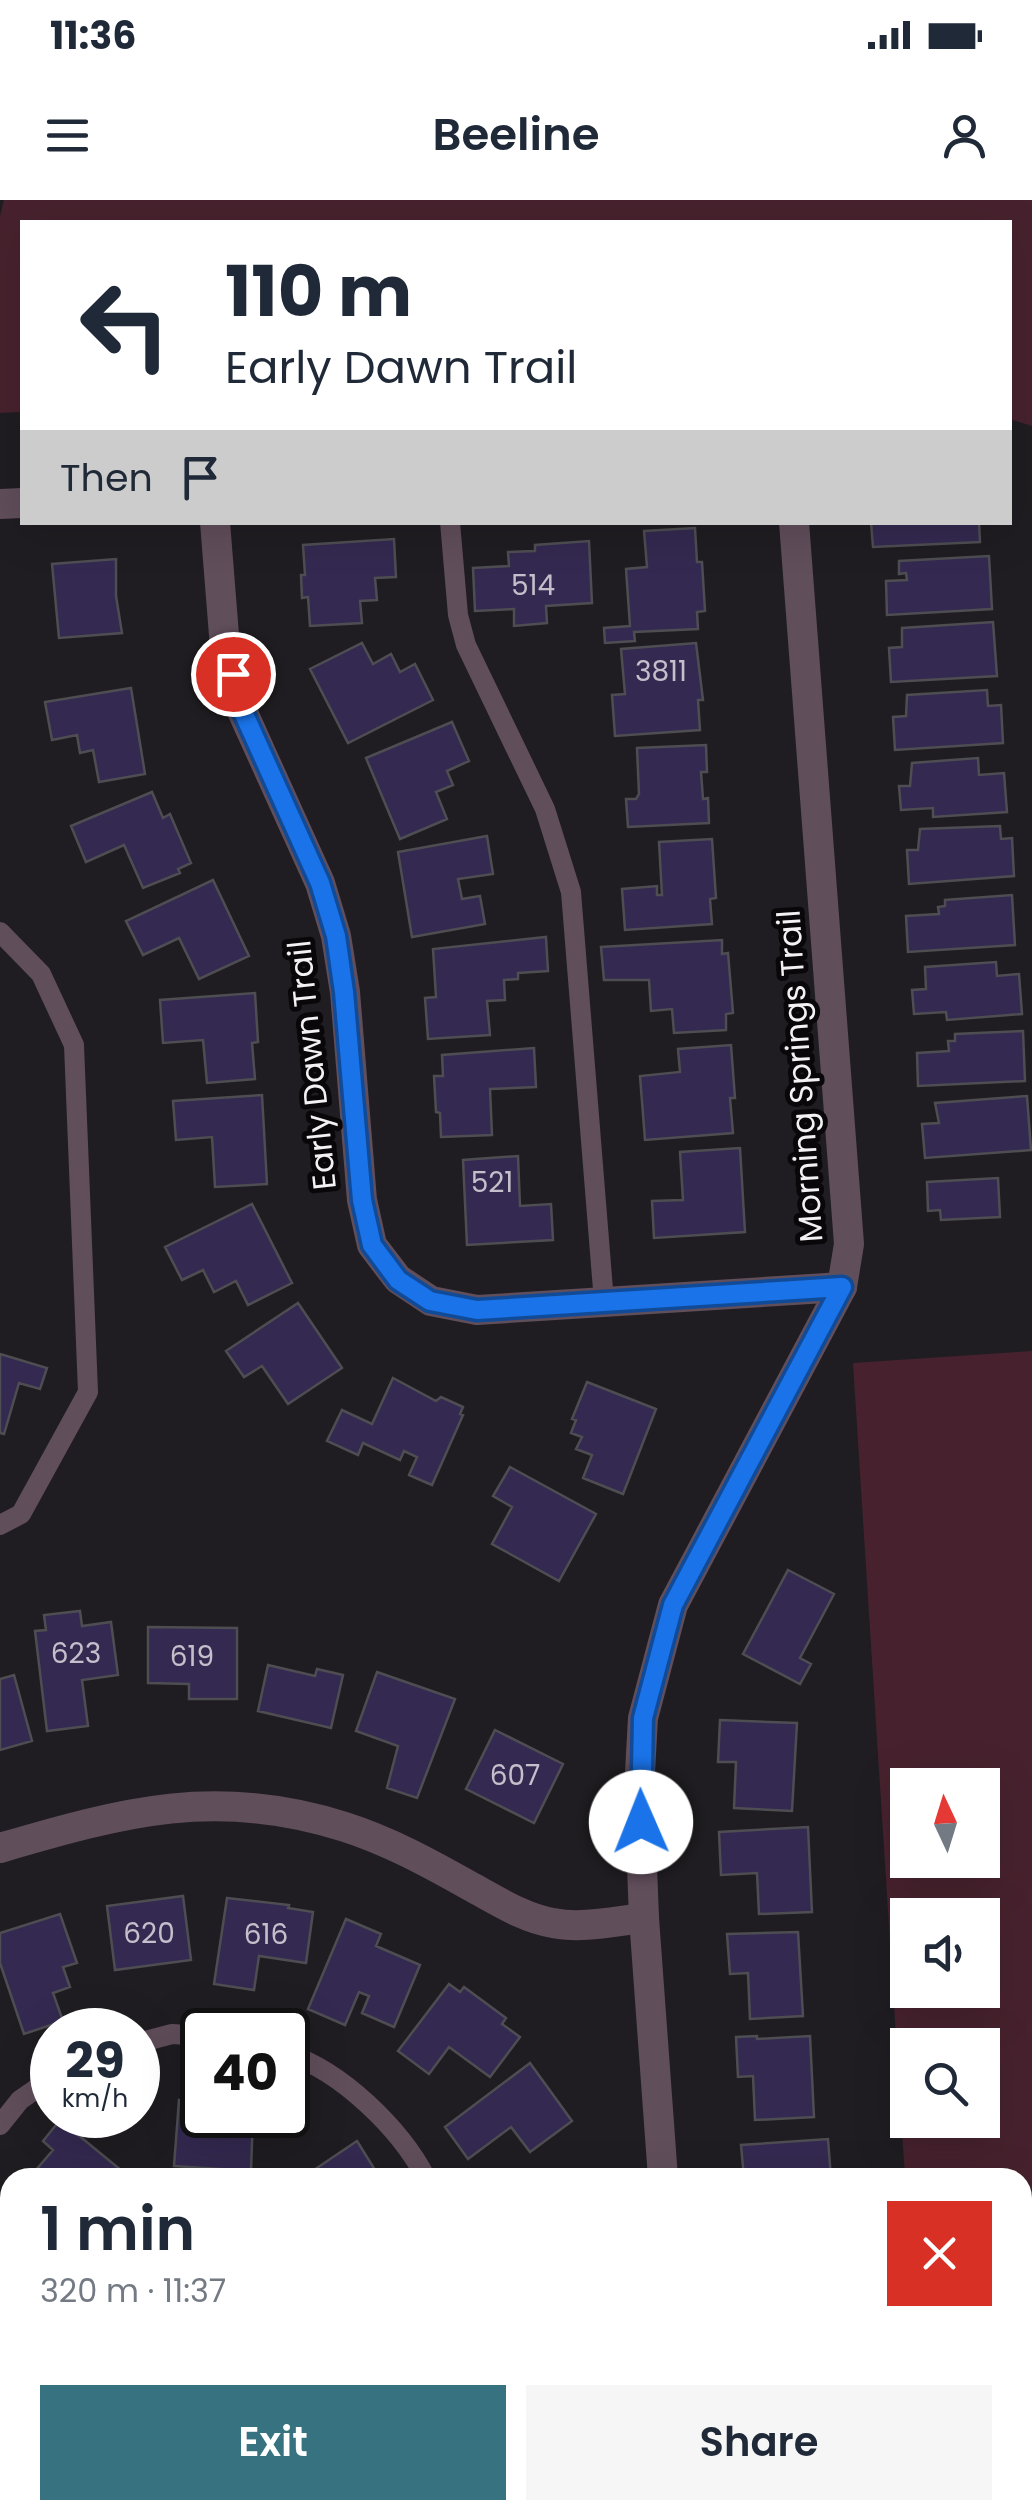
<!DOCTYPE html>
<html lang="en">
<head>
<meta charset="utf-8">
<style>
  body { margin:0; font-family:Poppins,sans-serif; background:#f6f6f7; color:#1f2937; height:100vh; display:flex; flex-direction:column; font-size:38px; white-space:nowrap }
  * { box-sizing:border-box; margin:0 }
  p { font-size:32px; color:#747a83 }
  .icon { flex:none; width:55px; height:55px; fill:none; stroke:currentColor; stroke-width:2; stroke-linecap:round; stroke-linejoin:round }
  .map { position:relative; flex:1; overflow:hidden }
  .drawer { position:absolute; left:0px; top:1968px; width:1032px; height:352px; display:flex; flex-direction:column; background:#fff; border-radius:30px 30px 0 0; box-shadow:0 10px 40px #0002 }
  .drawer>* { flex:none }
  .banner { position:absolute; left:20px; top:20px; width:992px; height:305px; border-radius:0px; box-shadow:0 10px 40px #0002; background:#fff; color:#1f2937; overflow:hidden }
  .needle { width:65px; rotate:356deg }
  .tools { position:absolute; left:890px; top:1568px; display:grid; gap:20px }
  .tools a { display:grid; place-items:center; width:110px; height:110px; border-radius:0px; background:#fff; box-shadow:0 10px 40px #0002; font-size:50px }
  .speed { position:absolute; left:30px; top:1808px; display:flex; gap:20px; font-size:50px; font-weight:700; text-align:center }
  .speed>* { display:grid; place-content:center; width:130px; height:130px; border-radius:50%; background:#fff; box-shadow:0 10px 40px #0002; line-height:1 }
  .speed small { font-size:25px; font-weight:400 }
  .speed .limit { border:5px solid #111; border-radius:15px; background:#fff; color:#111 }
  .pin { position:absolute; display:grid; place-items:center; width:85px; height:85px; color:#fff; margin:-42px; border:5px solid #fff; border-radius:50%; box-shadow:0 2px 10px #0007 }
  .me { position:absolute; width:110px; margin:-55px; rotate:359deg; stroke-linejoin:round; filter:drop-shadow(0 0 8px #0008) }
  .turn { display:flex; align-items:center; gap:35px; height:210px; padding:0 40px; font-size:45px }
  .turn .icon { width:130px; height:130px; stroke-width:2.5 }
  .turn b { display:block; font-size:70px; line-height:85px }
  .then { display:flex; align-items:center; height:95px; padding:0 40px; background:#0003; gap:20px; font-size:38px }
  .round { display:grid; place-items:center; flex:none; width:105px; height:105px; border-radius:0px; background:#f6f6f7 }
  .head { display:flex; align-items:center; justify-content:space-between; height:170px; padding:0 40px }
  h1 { font-size:60px; font-weight:600; line-height:75px }
  .action { display:flex; gap:20px; margin-top:auto; padding:20px 40px }
  .action a { flex:1; height:115px; border-radius:0px; background:#367280; color:#fff; font-size:40px; font-weight:600; line-height:115px; text-align:center }
  .action a+a { background:#f6f6f7; color:#1f2937 }
  .status { display:flex; justify-content:space-between; align-items:center; height:70px; padding:0 50px; background:#fff; direction:ltr }
  .status svg { height:28px; fill:currentColor }
  header { display:flex; justify-content:space-between; align-items:center; height:130px; padding:0 40px; background:#fff; font-size:45px; font-weight:600 }
  .map>svg:first-child { display:block }
  .green { fill:#47222e; fill-rule:evenodd }
  .building { fill:#342950; stroke:#4e4d52; stroke-width:2.5 }
  .lines { fill:none; stroke-linecap:round; stroke-linejoin:round }
  .service { stroke:#604e5b; stroke-width:20 }
  .minor { stroke:#604e5b; stroke-width:30 }
  .tertiary { stroke:#604e5b; stroke-width:30 }
  .route-casing { stroke:#114b97; stroke-width:25 }
  .route { stroke:#1a73e8; stroke-width:18 }
  .labels { text-anchor:middle; stroke-width:10; stroke-linejoin:round; paint-order:stroke }
  .number-label { font-size:28px; fill:#c3bfcb }
  .street-label { font-size:32px; fill:#f3f1f4; stroke:#090709 }
</style>
</head>
<body>
<div class="status"><b>11:36</b><svg viewBox="0 0 49 12"><path d="M0 12V9h3v3zM5 12V6h3v6zM10 12V3h3v9zM15 12V0h3v12zM26 1h20v11H26zM47 4h2v5h-2z"/></svg></div>
<header><svg class="icon" aria-label="menu" viewBox="0 0 24 24"><path d="M4 6h16M4 12h16M4 18h16"/></svg>Beeline<svg class="icon" aria-label="person" viewBox="0 0 24 24"><circle cx="12" cy="8" r="4"/><path d="M4 21q1-7 8-7t8 7"/></svg></header>
<div class="map">
<svg width="1032" height="2318" viewBox="0 0 1032 2318">
  <rect width="100%" height="100%" fill="#1f1d21"/>
  <path class="green" d="M4 0H1032V226L1010 219V22H22V212L0 213V16Z
    M1032 1151V2318H926V2310H1022V1978L905 1977 853 1163ZM908 1585H982V1660H908ZM908 1715H982V1790H908ZM908 1845H982V1920H908Z"/>
  <path class="building" d="M871 322H979L980 342 873 347Z
    M695 328 697 362H702L705 411 697 412 698 429 634 432 635 441 605 443 604 428 630 426 626 369 647 367 644 331Z
    M394 339 396 377 375 378 377 400 360 401 362 423 310 426 308 397 302 398 301 375H305L303 345Z
    M589 341 592 403 546 406 547 423 514 426V409L475 411 473 368 509 366 508 352 535 351V345Z
    M989 356 992 409 887 415 886 381 907 380 906 373 899 374V361Z
    M116 359V396L122 433 59 438 52 364Z
    M993 422 997 476 891 482 889 448 902 447V428Z
    M362 443 373 464 391 454 400 472 415 464 433 500 348 543 310 469Z
    M696 443 703 500H698L700 530 615 536 612 495 625 494 621 449Z
    M131 488 145 574 99 582 93 550 80 553 77 535 52 540 45 502Z
    M987 490 988 506 1001 505 1003 543 895 550 893 517 906 516 907 495Z
    M452 522 469 561 447 571 453 585 436 592 447 619 400 639 366 558Z
    M706 545 707 572H701L703 599 708 598 709 623 628 627 626 599H636L639 594 637 548Z
    M978 558 979 575 1004 573 1007 612 933 617V608L901 610 899 586H910L912 563Z
    M152 592 163 618 170 614 191 663 178 669 180 673 143 688 124 645 86 662 71 626Z
    M1000 626 1001 639 1012 638 1014 676 909 684 907 650H918L920 629Z
    M487 636 493 674 458 679 462 699 480 696 485 724 412 737 398 652Z
    M712 639 716 698 710 699 712 724 625 730 622 689 657 686V695H662L659 642Z
    M213 680 249 756 199 779 179 738 143 755 126 721Z
    M1012 695 1015 745 908 752 906 716 939 714 938 707 945 706V700Z
    M546 737 548 771 518 773V779L504 780 505 800 487 801 490 835 428 839 425 798 436 797 433 749Z
    M722 740V754L728 753 733 813 726 814V830L674 833 672 809 651 811 649 780H604L601 747Z
    M996 762 997 776 1019 774 1022 814 947 820 946 812 914 814 912 790 926 789 925 767Z
    M255 793 258 842 252 843 255 879 207 883 203 840 163 843 160 800Z
    M1023 831 1025 881 918 886 917 853 949 851 948 841H955V834Z
    M731 845 735 898H730L733 933 645 940 640 876 680 872 678 849Z
    M534 848 536 887 490 889 492 935 441 937 440 913 436 912 434 876H443L442 855Z
    M262 895 267 984 215 987 212 937 176 940 173 901Z
    M1027 896 1031 950 925 958 922 924 939 923 935 903Z
    M740 948 745 1032 654 1038 652 1001 683 1000 680 952Z
    M518 956 520 1006 551 1004 553 1040 467 1045 463 960Z
    M998 978 1000 1017 941 1020 940 1010 928 1011 927 982Z
    M252 1004 292 1083 248 1105 236 1081 214 1092 203 1070 182 1080 165 1047Z
    M298 1103 342 1168 288 1204 262 1166 244 1177 226 1151Z
    M0 1154 47 1168 40 1189 19 1183 4 1234 0 1233Z
    M393 1178 436 1201 441 1197 463 1207 460 1214 463 1215 432 1285 409 1275 417 1257 404 1251 400 1260 363 1243 358 1255 327 1241 342 1210 372 1224Z
    M587 1182 656 1209 623 1294 583 1278 592 1255 576 1249 582 1237 571 1233 576 1220 572 1219Z
    M510 1267 596 1314 559 1381 492 1344 512 1307 493 1296Z
    M788 1370 834 1394 800 1458 811 1464 800 1484 743 1454Z
    M80 1411 82 1426 111 1422 118 1475 82 1480 88 1526 47 1531 35 1431 46 1430 44 1415Z
    M148 1427 237 1428V1499H189V1484L148 1483Z
    M268 1465 315 1476 317 1469 343 1475 331 1528 258 1511Z
    M377 1472 455 1499 417 1598 387 1588 398 1546 356 1531Z
    M14 1475 32 1541 0 1550V1479Z
    M720 1520 797 1523 792 1611 734 1608 736 1562H718Z
    M495 1530 563 1564 534 1623 466 1589Z
    M808 1627 812 1712 759 1714 757 1673 721 1675 719 1632Z
    M183 1696 191 1760 115 1770 107 1706Z
    M227 1698 289 1705 288 1708 313 1712 306 1763 259 1756 254 1790 214 1784Z
    M60 1714 77 1763 63 1767 70 1787 53 1793 63 1821 24 1834 0 1763V1733Z
    M346 1719 381 1734 376 1746 420 1765 394 1827 362 1813 369 1796 359 1792 345 1825 308 1809Z
    M798 1732 803 1816 750 1819 748 1773 730 1774 727 1734Z
    M449 1784 460 1792 464 1787 506 1818 502 1824 520 1837 490 1877 449 1847 429 1874 398 1851Z
    M757 1836V1839L810 1836 814 1917 755 1920 753 1876 738 1877 736 1837Z
    M530 1863 572 1921 530 1952 511 1927 468 1959 445 1927Z
    M186 1882 202 1883V1915H253L251 1971 174 1966 179 1900 185 1901Z
    M60 1920 122 1971 117 1978H29L53 1950 43 1941Z
    M828 1939 831 1978H744L741 1945Z
    M357 1941 380 1978H302Z
    M567 1974V1978H526V1977Z
    M0 2049 10 2053V2139L0 2135V2117L9 2095 0 2092Z
    M0 2213 10 2217V2310L14 2312 0 2306Z
    M181 2310H272L269 2318H178Z"/>
  <g class="lines">
    <path class="service" d="M450 322 458 415 466 445 545 609 571 692 604 1102
      M0 732 41 774 74 845 88 1192 21 1314 0 1325
      M138 1843 172 1834 202 1836
      M288 1854C341 1871 400 1928 426 1978
      M0 1925 20 1900 52 1878
      M490 2310 508 2318"/>
    <path class="minor" d="M215 322 224 435 243 513 320 683 336 736 345 792 362 1000 372 1045 398 1079 431 1101 477 1110 842 1087
      M0 1648C123 1612 217 1586 345 1627 389 1641 429 1663 470 1686 496 1700 523 1718 553 1723 582 1729 615 1721 644 1718
      M107 2318 110 2310"/>
    <path class="tertiary" d="M0 304 22 303
      M663 1978 644 1718 639 1590 643 1518 673 1405 842 1087 849 1044 794 322
      M686 2310V2318"/>
  </g>
  <g class="lines">
    <defs>
      <path id="route" d="M233 474 243 512 320 683 336 736 344 792 362 1000 372 1045 398 1080 430 1101 477 1110 842 1087 673 1405 643 1518 641 1622"/>
    </defs>
    <use href="#route" class="route-casing"/>
    <use href="#route" class="route"/>
  </g>
  <g class="labels">
    <g class="number-label">
      <text x="533" y="395">514</text>
      <text x="661" y="481">3811</text>
      <text x="492" y="992">521</text>
      <text x="76" y="1463">623</text>
      <text x="192" y="1466">619</text>
      <text x="515" y="1585">607</text>
      <text x="149" y="1743">620</text>
      <text x="266" y="1744">616</text>
    </g>
    <g class="street-label">
      <text transform="translate(312 865) rotate(-96)" y="11">Early Dawn Trail</text>
      <text transform="translate(800 876) rotate(-94)" y="11">Morning Springs Trail</text>
    </g>
  </g>
</svg>
<div class="tools">
<a><svg class="needle" viewBox="-14 -14 28 28"><path d="M0-13l5 13h-10z" fill="#e53935"/><path d="M0 13l5-13h-10z" fill="#747a83"/></svg></a>
<a><svg class="icon" aria-label="sound" viewBox="0 0 24 24"><path d="M4 9h4l5-4v14l-5-4H4zM17 9q2 3 0 6"/></svg></a>
<a><svg class="icon" aria-label="search" viewBox="0 0 24 24"><circle cx="10" cy="10" r="6"/><path d="M15 15l6 6"/></svg></a>
</div>
<div class="speed"><div>29<small>km/h</small></div><div class="limit">40</div></div>
<div class="pin" style="left:233px;top:474px;background:#d93025"><svg class="icon" aria-label="arrive" viewBox="0 0 24 24"><path d="M6 21V4h12l-3 4 3 4H6"/></svg></div>
<svg class="me" style="left:641px;top:1622px" viewBox="-20 -20 40 40"><circle r="19" fill="#fff"/><path d="M0-13L10 11 0 6-10 11z" fill="#1a73e8"/></svg>
<div class="banner">
<div class="turn"><svg class="icon" aria-label="left" viewBox="0 0 24 24"><path d="M17 20v-9H6M10 6l-5 5 5 5"/></svg><div><b>110 m</b>Early Dawn Trail</div></div>
<div class="then">Then<svg class="icon" aria-label="arrive" viewBox="0 0 24 24"><path d="M6 21V4h12l-3 4 3 4H6"/></svg></div>
</div>
<section class="drawer">
<div class="head"><div><h1>1 min</h1><p>320 m · 11:37</p></div><a class="round" style="background:#d93025;color:#fff"><svg class="icon" aria-label="close" viewBox="0 0 24 24"><path d="M6 6l12 12M18 6L6 18"/></svg></a></div>
<div class="action"><a>Exit</a><a>Share</a></div>
</section>
</div>
</body>
</html>
